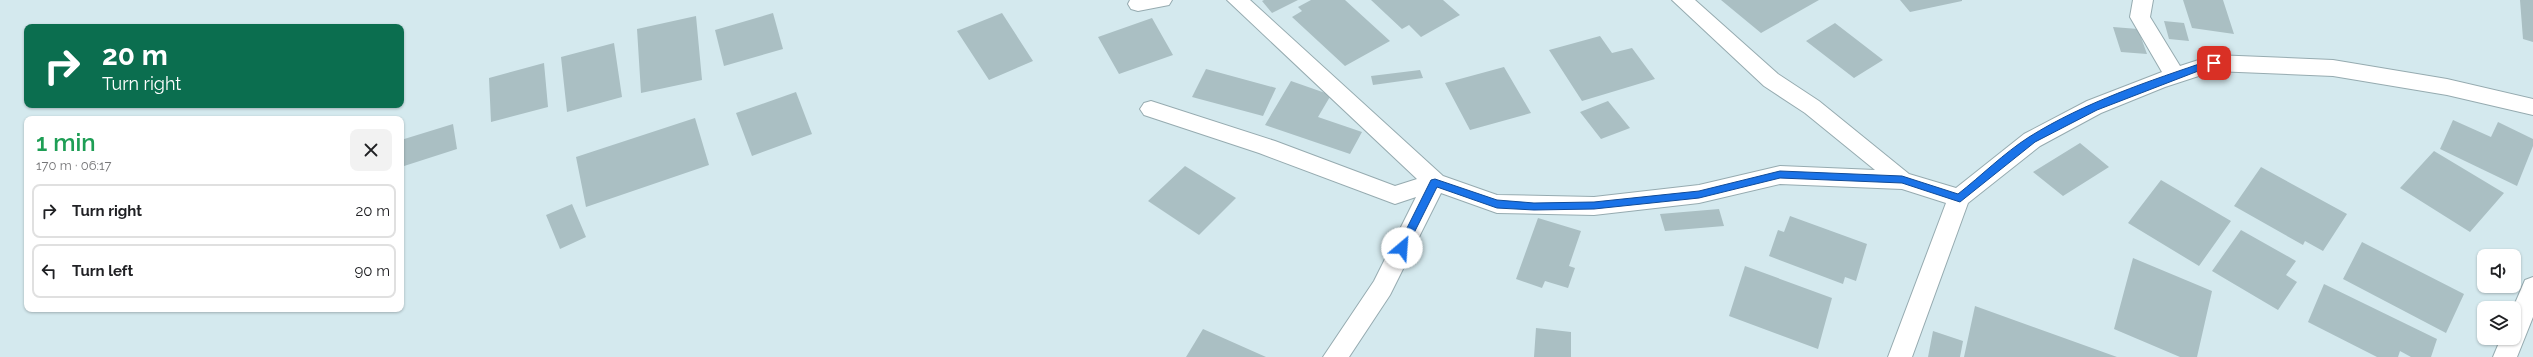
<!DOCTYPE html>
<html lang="en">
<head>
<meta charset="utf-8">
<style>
  body { margin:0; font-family:Raleway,sans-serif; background:#f2f2f2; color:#202124; height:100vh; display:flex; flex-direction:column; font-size:15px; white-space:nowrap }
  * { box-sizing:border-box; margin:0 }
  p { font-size:13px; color:#757577 }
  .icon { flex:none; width:22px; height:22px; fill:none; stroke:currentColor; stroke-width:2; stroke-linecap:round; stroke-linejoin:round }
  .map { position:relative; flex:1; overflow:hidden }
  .side { position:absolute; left:24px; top:116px; width:380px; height:196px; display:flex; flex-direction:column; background:#fff; border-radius:8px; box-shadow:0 1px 3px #0004 }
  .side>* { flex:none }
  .guide { position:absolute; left:24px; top:24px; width:380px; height:84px; border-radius:8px; box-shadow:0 1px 3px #0004; background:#0b6e4f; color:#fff; overflow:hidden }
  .tools { position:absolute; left:2477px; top:249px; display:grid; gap:8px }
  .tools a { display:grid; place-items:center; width:44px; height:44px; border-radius:8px; background:#fff; box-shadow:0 1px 3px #0004; font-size:20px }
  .pin { position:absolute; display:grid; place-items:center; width:34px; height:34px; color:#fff; margin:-17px; border-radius:8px; box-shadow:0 2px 6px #0006 }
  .me { position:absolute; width:44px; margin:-22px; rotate:27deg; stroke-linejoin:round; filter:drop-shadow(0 0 3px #0008) }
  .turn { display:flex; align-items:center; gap:14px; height:84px; padding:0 12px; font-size:18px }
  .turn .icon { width:52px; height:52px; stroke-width:2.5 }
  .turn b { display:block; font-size:28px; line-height:34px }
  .round { display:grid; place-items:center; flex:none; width:42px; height:42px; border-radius:8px; background:#f2f2f2 }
  .headline { display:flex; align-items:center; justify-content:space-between; height:68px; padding:0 12px }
  h1 { font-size:24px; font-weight:600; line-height:30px; color:#1e9e55 }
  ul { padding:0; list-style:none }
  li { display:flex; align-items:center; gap:12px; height:54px; margin:0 8px 6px; padding:0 4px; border:2px solid #e0e0e0; border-radius:8px }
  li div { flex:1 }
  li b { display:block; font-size:15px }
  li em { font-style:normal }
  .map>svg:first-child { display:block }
  .building { fill:#aabfc3 }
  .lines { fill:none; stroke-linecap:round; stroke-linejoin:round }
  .minor-casing { stroke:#96abb0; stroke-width:2 }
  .minor { fill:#fff; fill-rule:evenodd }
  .route { fill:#1a73e8; stroke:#114b97 }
</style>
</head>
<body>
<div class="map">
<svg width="2533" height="357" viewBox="0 0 2533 357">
  <rect width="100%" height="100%" fill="#d4e9ee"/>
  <path class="building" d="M1264 0H1298L1272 13 1262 1Z
    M1311 0H1345L1390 41 1345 66 1292 17 1302 11 1298 7Z
    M1371 0H1443L1460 15 1421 37 1409 25 1402 29Z
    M1721 0H1819L1761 33Z
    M1900 0H1962V1L1910 12Z
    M2183 0H2223L2234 34 2192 28Z
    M2520 0H2533V42L2523 39Z
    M773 13 783 49 724 66 715 30Z
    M1002 13 1033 61 989 80 957 31Z
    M696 16 702 80 641 93 637 29Z
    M1152 18 1173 55 1119 74 1098 37Z
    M2164 21 2184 23 2189 41 2169 39Z
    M1835 23 1883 60 1854 78 1806 41Z
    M2113 27 2138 29 2147 54 2121 52Z
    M1600 36 1612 53 1632 48 1655 79 1582 101 1549 50Z
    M614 43 622 97 567 112 561 57Z
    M544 63 548 107 491 122 489 78Z
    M1504 67 1531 113 1470 130 1445 83Z
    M1206 69 1276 88 1263 116 1192 97Z
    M1420 70 1423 78 1373 85 1371 76Z
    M1291 81 1331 95 1318 117 1362 132 1350 154 1265 125Z
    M796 92 812 134 752 156 736 113Z
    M1608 101 1630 128 1601 139 1580 112Z
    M695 118 709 165 586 207 576 157Z
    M2453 120 2491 137 2498 122 2533 139V146L2517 186 2440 149Z
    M453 124 457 149 401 167V140Z
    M2080 143 2109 167 2063 196 2033 172Z
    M2434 151 2504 193 2470 232 2400 188Z
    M1185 166 1236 198 1199 235 1148 201Z
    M2261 167 2347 214 2323 251 2305 241 2303 245 2234 206Z
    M2161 180 2231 221 2199 266 2128 223Z
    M572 204 586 237 560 249 546 215Z
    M1719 209 1724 226 1665 231 1660 214Z
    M1790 216 1867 244 1856 281 1845 277 1843 284 1769 256 1778 230 1784 232Z
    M1538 218 1581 231 1569 266 1575 268 1568 288 1545 281 1542 288 1516 279Z
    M2241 230 2296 261 2286 275 2297 282 2278 310 2212 271Z
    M2362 242 2464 294 2446 333 2343 279Z
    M2133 258 2212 291 2197 357H2180L2114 329Z
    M1745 266 1832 298 1818 349 1729 316Z
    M2324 284 2437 339 2431 357H2411L2400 351 2398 357H2377L2308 322Z
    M1975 306 2117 357H1964Z
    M1536 328 1571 332V357H1534Z
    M1203 329 1266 357H1186Z
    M1933 331 1963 341 1960 357H1928Z"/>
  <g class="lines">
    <defs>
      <path id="minor" d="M1130 0H1172L1169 5 1138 11 1131 9 1128 4Z
        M1227 0H1250L1443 176 1497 195 1594 197 1699 185 1780 166 1875 170 1805 113 1764 86 1672 0H1695L1778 74 1819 101 1909 174 1956 188 2024 134 2087 101 2162 72 2130 17 2133 0H2153L2150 17 2180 66 2214 55 2333 60 2447 79 2533 99V115L2447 95 2333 76 2214 71 2165 87 2101 113 2040 146 1968 203 1912 357H1888L1946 203 1902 189 1780 184 1699 203 1594 215 1497 213 1441 193 1390 295 1349 357H1323L1374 281 1416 197 1395 204 1259 153 1144 115 1140 109 1144 103 1151 101 1275 141 1395 186 1417 179Z
        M2533 277V317L2517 357H2493L2501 338H2514L2513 308 2525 280Z"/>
    </defs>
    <use href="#minor" class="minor-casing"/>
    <use href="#minor" class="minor"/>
  </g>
  <path class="route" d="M2211 60H2214L2219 63 2097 110 2035 142 1960 202 1902 183 1780 178 1699 198 1594 209 1534 210 1497 208 1437 187 1405 251H1398L1397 248 1431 180 1435 179 1497 200 1534 203 1594 202 1699 191 1780 171 1902 176 1958 194C1981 176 2004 153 2029 137 2085 102 2149 81 2211 60Z"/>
</svg>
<div class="tools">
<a><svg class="icon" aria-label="sound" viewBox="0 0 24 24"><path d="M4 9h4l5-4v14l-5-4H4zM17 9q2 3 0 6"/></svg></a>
<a><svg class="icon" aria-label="layers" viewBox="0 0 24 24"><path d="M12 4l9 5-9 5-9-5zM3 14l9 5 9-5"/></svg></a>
</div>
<div class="pin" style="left:2214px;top:63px;background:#d93025"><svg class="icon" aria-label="arrive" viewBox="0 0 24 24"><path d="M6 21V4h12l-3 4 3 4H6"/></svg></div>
<svg class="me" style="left:1402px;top:248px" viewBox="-20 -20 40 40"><circle r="19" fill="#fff"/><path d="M0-13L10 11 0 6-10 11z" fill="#1a73e8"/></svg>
<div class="guide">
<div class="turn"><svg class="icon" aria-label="right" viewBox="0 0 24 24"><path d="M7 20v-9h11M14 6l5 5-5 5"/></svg><div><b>20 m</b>Turn right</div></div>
</div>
<section class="side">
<div class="headline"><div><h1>1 min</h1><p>170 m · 06:17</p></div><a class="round"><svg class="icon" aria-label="close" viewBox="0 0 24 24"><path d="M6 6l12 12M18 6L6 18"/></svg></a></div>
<ul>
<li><svg class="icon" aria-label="right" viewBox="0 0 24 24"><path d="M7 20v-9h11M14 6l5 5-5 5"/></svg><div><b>Turn right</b></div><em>20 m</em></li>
<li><svg class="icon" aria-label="left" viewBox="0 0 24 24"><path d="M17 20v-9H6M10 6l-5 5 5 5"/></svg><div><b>Turn left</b></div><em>90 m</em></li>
</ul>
</section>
</div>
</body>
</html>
